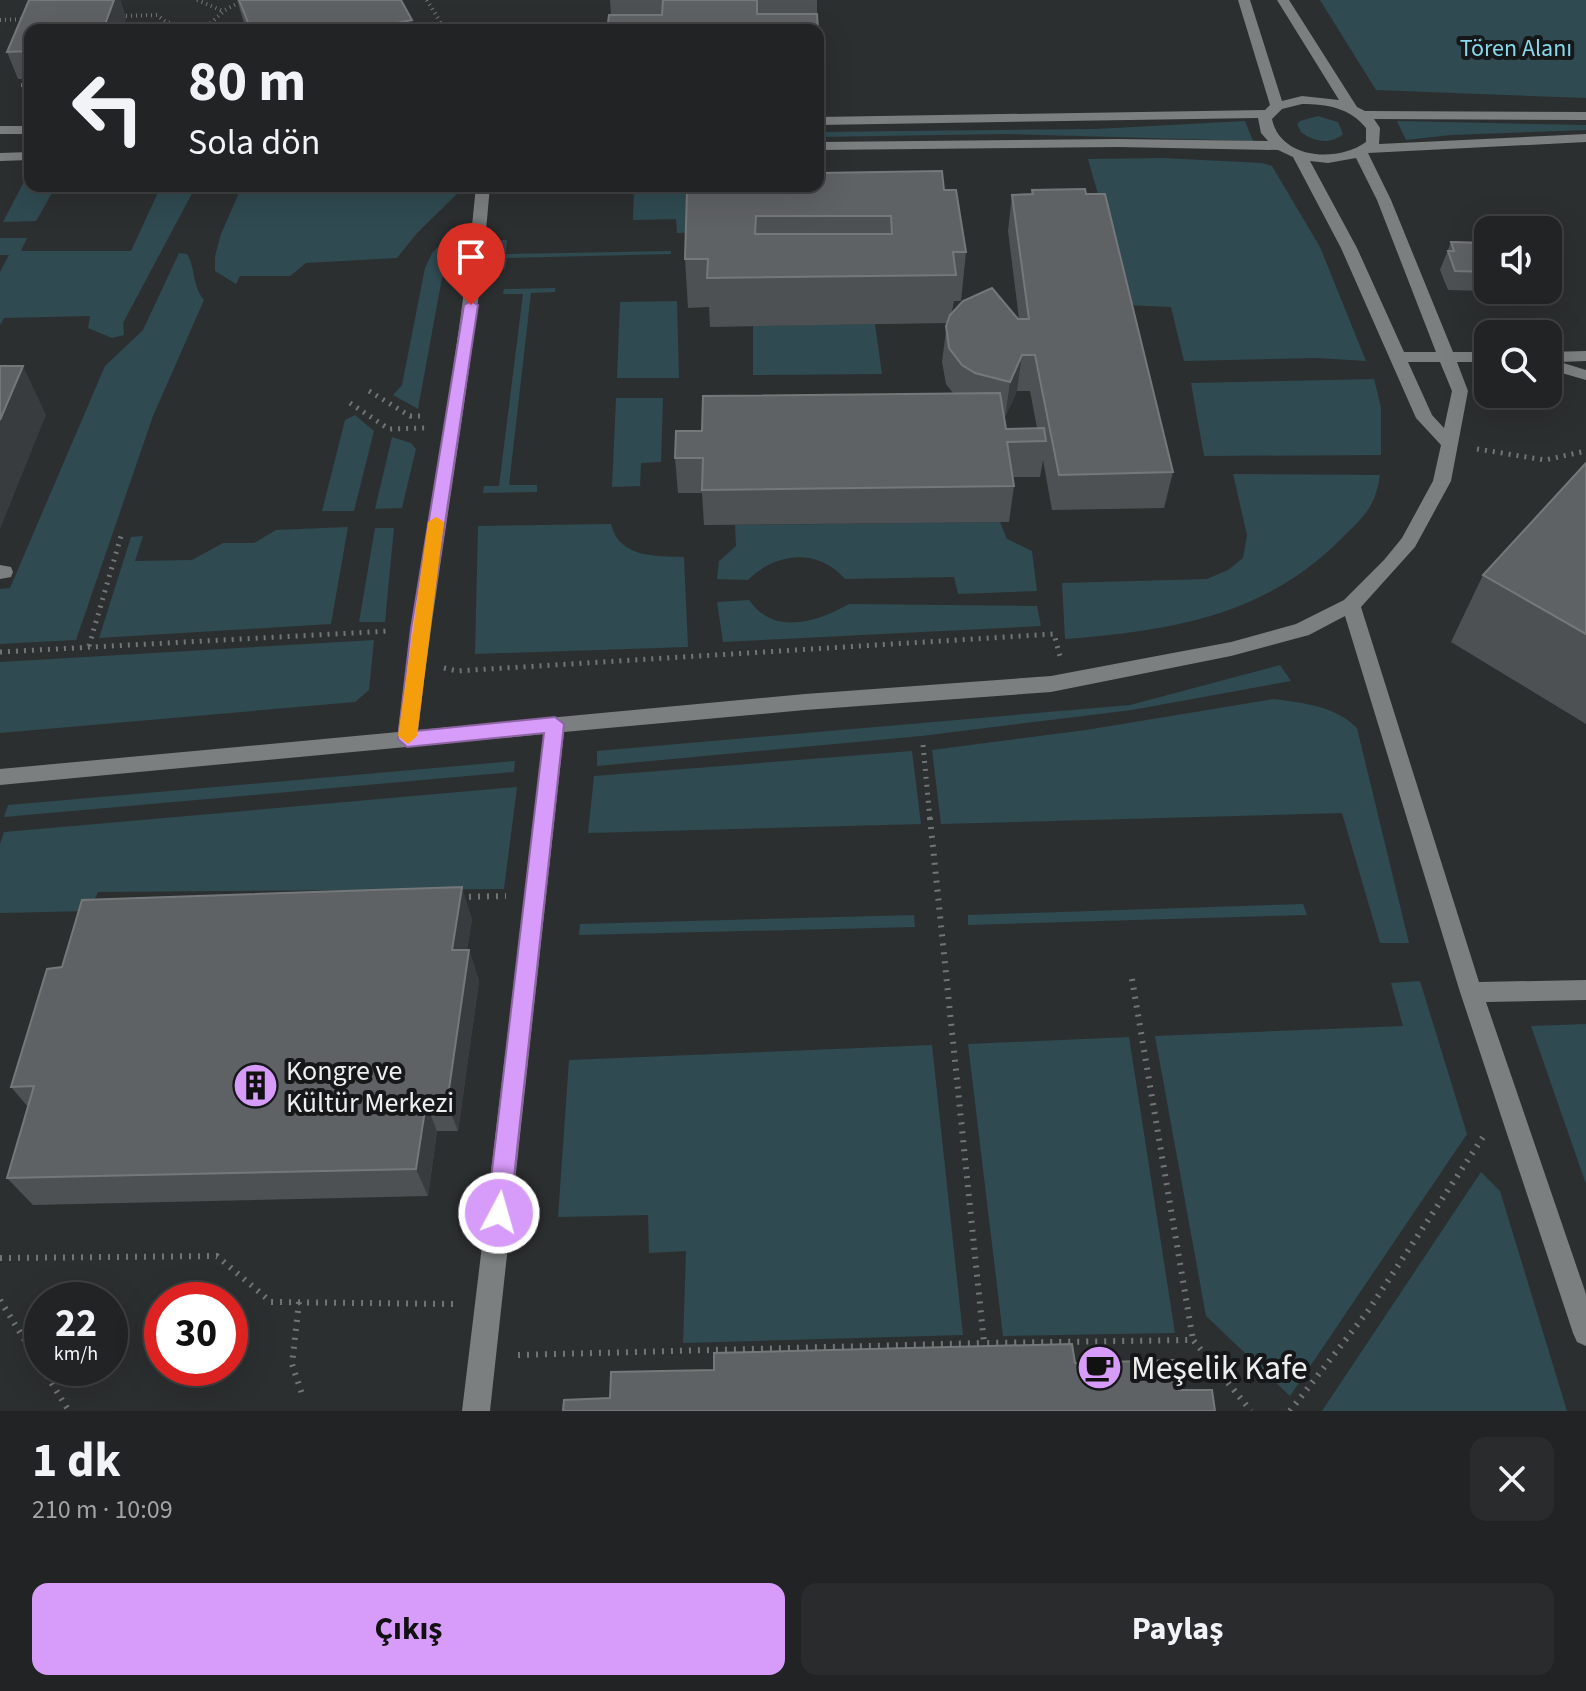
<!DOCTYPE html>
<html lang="tr">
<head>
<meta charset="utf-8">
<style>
  body { margin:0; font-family:"Source Sans 3",sans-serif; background:#292b2c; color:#f1f3f6; height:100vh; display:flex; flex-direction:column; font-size:30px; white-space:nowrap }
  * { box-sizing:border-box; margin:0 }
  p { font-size:26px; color:#a2a4a6 }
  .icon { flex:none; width:44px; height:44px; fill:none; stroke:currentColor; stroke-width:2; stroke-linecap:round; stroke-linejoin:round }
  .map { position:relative; height:1411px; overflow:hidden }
  .details { display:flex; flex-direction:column; background:#212324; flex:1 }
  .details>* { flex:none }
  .banner { position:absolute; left:24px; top:24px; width:800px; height:168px; border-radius:16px; box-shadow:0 8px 32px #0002,0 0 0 2px #3e4041; background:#212324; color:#f1f3f6; overflow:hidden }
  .fabs { position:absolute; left:1474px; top:216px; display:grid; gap:16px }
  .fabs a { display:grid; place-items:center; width:88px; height:88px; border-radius:16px; background:#212324; box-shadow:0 8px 32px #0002,0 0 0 2px #3e4041; font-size:40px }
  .speed { position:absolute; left:24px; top:1282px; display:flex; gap:16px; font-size:40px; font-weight:700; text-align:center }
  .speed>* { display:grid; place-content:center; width:104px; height:104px; border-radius:50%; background:#212324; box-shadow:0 8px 32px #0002,0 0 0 2px #3e4041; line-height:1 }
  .speed small { font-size:20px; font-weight:400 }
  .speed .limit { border:12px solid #d22; background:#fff; color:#111 }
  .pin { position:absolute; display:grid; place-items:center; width:68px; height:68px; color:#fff; margin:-82px -34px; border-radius:50% 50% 50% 0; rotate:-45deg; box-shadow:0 0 8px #0007 }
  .pin .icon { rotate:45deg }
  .me { position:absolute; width:88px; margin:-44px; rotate:6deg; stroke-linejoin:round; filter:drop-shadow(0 0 6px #0008) }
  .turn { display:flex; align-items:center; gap:28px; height:168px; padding:0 32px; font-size:36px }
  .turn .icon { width:104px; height:104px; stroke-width:2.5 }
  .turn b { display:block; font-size:56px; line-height:68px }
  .round { display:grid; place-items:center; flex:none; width:84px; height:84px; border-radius:16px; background:#292b2c }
  .summary { display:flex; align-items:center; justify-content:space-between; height:136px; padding:0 32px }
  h1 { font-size:48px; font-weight:700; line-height:60px }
  .action { display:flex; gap:16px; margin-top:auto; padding:16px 32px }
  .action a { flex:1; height:92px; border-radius:16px; background:#d79bf9; color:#111; font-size:32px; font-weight:700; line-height:92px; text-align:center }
  .action a+a { background:#292b2c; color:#f1f3f6 }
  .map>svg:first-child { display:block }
  .green { fill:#2f4a51 }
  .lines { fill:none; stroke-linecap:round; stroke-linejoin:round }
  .path-far2 { stroke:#727576; stroke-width:4; stroke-dasharray:1 4; stroke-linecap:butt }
  .path-far1 { stroke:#727576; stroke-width:5; stroke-dasharray:2 6; stroke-linecap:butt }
  .path { stroke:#727576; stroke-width:6; stroke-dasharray:2 7; stroke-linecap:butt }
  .minor { fill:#7b7f80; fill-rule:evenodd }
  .wall { fill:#4e5153; fill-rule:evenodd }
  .shaded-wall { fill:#393c3e }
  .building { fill:#5f6264; stroke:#757879; stroke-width:2; fill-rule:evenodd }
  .route { fill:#d79bf9; stroke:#8c65a2; stroke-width:2 }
  .slow { fill:#f59e0b }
  .labels { text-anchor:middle; stroke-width:8; stroke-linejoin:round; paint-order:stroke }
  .far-park-label { font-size:24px; fill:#88d9ee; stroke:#151718 }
  .poi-label { font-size:28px; fill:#eceeef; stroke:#151718; text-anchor:start }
  .near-poi-label { font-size:34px; fill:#eceeef; stroke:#151718; text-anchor:start }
</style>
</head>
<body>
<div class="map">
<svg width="1586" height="1411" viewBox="0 0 1586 1411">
  <rect width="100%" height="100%" fill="#2c2f30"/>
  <path class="green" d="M1320 0H1586V98L1376 90Z
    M1318 116 1338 122 1343 134C1331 145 1313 142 1301 132L1297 124 1300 121Z
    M1245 121 1253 141 1006 134 818 137V132L1096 129Z
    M1397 121 1586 125V130L1451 135 1406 140Z
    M1163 158 1262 163 1272 166 1320 247 1366 361 1317 358 1184 361 1171 307 1125 305 1109 233 1088 159Z
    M30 170V186H56L36 221 3 222Z
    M161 186H196L123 323 124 335 112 338 88 328 90 316 4 318 0 325V272L9 255H0V238H27L21 251H131Z
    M242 186H465L417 233 397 258 306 263 290 276H240L236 284 215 271V256L221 234Z
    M634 186H746L703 232 677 233 676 219 633 220Z
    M450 234 418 409 393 395 402 385 425 268 432 253Z
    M501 240H507L506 254 671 251V254L507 258 505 269 497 270Z
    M179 253 187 254C196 269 192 286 204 300L153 416 76 640 0 644V589L10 588 105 366 143 330Z
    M555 288V292L531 293 509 485H537V492L483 493 484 486H499L523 294H503L504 289Z
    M677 301 679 378H617L620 302Z
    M875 324 882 374 753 375V326Z
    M1374 379 1381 407V455L1204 456 1191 383Z
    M616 398H663L661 462 641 463 640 486 612 487Z
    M355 415 374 431 354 511H322L345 420Z
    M392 437 411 443 416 449 402 508 375 509Z
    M1233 474 1380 475C1375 509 1363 517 1340 540 1263 617 1168 631 1065 639L1062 583 1207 579 1228 570 1243 558 1247 535Z
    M1000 522 1007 539 1032 551 1037 591 958 594 954 577 845 579C818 548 776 552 748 580L717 579 719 561 736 546 735 525Z
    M611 524C619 558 655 556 684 557L688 647 475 654 478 526Z
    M348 527 331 624 99 638 131 537 143 536 135 561 192 560 223 543H254L276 530Z
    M375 528H394L385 622H359Z
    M749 600C774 636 817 622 849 604L1037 606 1041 626 723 642 717 602Z
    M374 640 369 690 355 702 0 733V662Z
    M1280 665 1291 681 1132 710 921 736 597 766V751L1130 705Z
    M1274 699C1304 703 1335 706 1357 728L1409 943H1380L1342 813 941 824 932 750 1086 730Z
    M912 751 921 824 588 833 594 776Z
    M515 761 514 772 4 817 8 805Z
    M517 787 504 889 98 892 89 911 0 913V844L4 832Z
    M1303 904 1307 915 968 925V915Z
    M914 915 915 927 579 935 580 924Z
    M1420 981 1467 1134 1290 1396 1206 1316 1155 1036 1403 1026 1391 983Z
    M1586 1024V1184L1531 1026Z
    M1129 1037 1175 1333 1003 1336 968 1044Z
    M932 1045 963 1335 683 1343 686 1251 649 1253 648 1215 558 1217 569 1060Z
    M1481 1172 1500 1191 1567 1411H1322Z"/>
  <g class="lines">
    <path class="path-far2" d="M197 0 223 11
      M427 0 445 30
      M121 16 157 15 166 22 203 30
      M0 20 27 19
      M203 30 225 10 244 0
      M21 85H30"/>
    <path class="path-far1" d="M369 391 410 416H425
      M350 403 389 429 425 428
      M1477 449 1545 460 1586 451
      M89 646 121 536
      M0 652 390 631
      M444 668 457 671 1054 634 1060 656
      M923 745 930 820"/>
    <path class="path" d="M930 818 984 1343 1193 1340 1251 1411
      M460 897 506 896
      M1132 979 1193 1340
      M0 1258 217 1256 271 1302 454 1304
      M0 1300 42 1368
      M299 1302 292 1364 302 1394
      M518 1355 984 1343
      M42 1368 69 1411
      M1290 1411 1368 1311 1485 1134"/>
    <path class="minor" d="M1238 0H1250L1282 101 1302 96 1339 100 1277 0H1289L1357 107 1365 111 1586 112V120L1374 119 1380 128 1379 144 1586 134V142L1368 153 1391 200 1453 352H1488V362H1457L1468 391 1451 481 1415 547 1361 607 1479 982 1586 980V1000L1486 1002 1586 1294V1346L1577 1342 1573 1333 1460 992 1345 616 1309 635 1231 656 1051 692 805 710 564 732 490 1411H462L544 734 0 785V769L398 732C420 549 459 369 476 186H490C475 368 439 548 418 730L805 694 1051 676 1231 642 1296 624 1344 600 1384 560 1402 538 1433 481 1441 445 1416 418 1341 248 1293 157 1278 150 1118 147 818 150V142L1118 139 1268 141 1261 133 1258 118 818 125V117L1265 110 1270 105ZM1302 104C1327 104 1350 108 1366 128V142C1337 163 1280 159 1272 119L1282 109ZM1356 158 1377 200 1436 352H1404L1357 248 1310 161 1328 163ZM1408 362H1440L1452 391 1444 428 1432 415Z
      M0 126H30V134H0Z
      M30 152V160L0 161V153Z
      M1586 351V361L1560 362 1586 370V380L1548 369V352Z
      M0 565 11 567 13 572 11 577 0 579Z"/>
  </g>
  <path class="wall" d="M29 0H120L126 18 122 30H30V79H18L7 52Z
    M237 0H401L412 20 414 30H246Z
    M610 0H817V14L611 15Z
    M944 190 966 252 961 301H954L952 312 1019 319 1008 231 1012 195 1031 194 1032 190 1173 472 1164 508 1052 510 1043 460 1040 477H1013L1014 486 1009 522 704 525 702 493H678L675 458 702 431 953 393 946 384 942 362 947 323 710 327 709 307 688 308 685 259 708 191ZM1017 391H1030L1037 428 1006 429 1004 417H1005Z
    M1451 242 1488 243V287L1485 291 1448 290 1440 270Z
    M1586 463V724L1451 642 1483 575Z
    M472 919 467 950H469L479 981 458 1131H437L428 1196 33 1205 7 1178 28 1107 11 1087Z"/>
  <path class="shaded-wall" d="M114 0H120L126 18 122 30H103Z
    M412 20 414 30H363Z
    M1022 355 1017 391 1005 417 1010 382Z
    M23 366 46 415 0 529V420Z
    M462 887 472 919 462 981 452 950Z
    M469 950 479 981 458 1131 447 1103Z
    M426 1103 437 1131 428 1196 416 1169Z"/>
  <path class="building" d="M29 0H114L103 30H30V51L7 52Z
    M239 0H401L412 20 363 30H251Z
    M663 0H757V14H817L818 30H607L609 15H662Z
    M942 171 944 190H956L966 252H953L956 275 707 278 708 259H685L687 191H708V186H818V173ZM756 216H891L892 234H755Z
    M1085 189 1086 194H1105L1173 472 1059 475 1035 355H1022L1010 382 975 373 962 365 949 348 946 326 950 315 963 301 992 288 1018 319H1029L1012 195 1033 194 1032 190Z
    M1451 242 1488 243V272L1455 271 1448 251H1454Z
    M0 366H23L0 420Z
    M1000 393 1006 429 1044 428 1046 441 1007 442 1014 486 702 490 703 458H675L676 431H702L703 396Z
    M1586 463V634L1483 575Z
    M462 887 452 950H469L447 1103H426L416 1169 7 1178 34 1086 11 1087 47 969 62 967 82 900Z
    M1072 1344 1075 1363 1174 1360 1179 1390H1212L1215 1411H563L564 1400 610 1398 611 1372 714 1370V1353Z"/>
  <path class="route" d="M471 301 478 305 429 629 417 731 555 717 564 724 510 1213 507 1221 499 1224 491 1221 487 1213 544 733 407 747 398 739 411 629 464 305Z"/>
  <path class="slow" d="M436 517 444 522 417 736 408 744 398 736 428 522Z"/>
  <defs>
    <symbol id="building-disc" viewBox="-11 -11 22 22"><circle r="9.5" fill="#d79bf9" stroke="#151718"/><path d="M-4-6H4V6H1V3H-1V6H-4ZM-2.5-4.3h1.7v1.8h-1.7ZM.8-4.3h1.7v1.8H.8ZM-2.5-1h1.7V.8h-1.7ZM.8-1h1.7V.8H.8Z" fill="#111"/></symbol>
    <symbol id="cafe-disc" viewBox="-11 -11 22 22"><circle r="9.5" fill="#d79bf9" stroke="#151718"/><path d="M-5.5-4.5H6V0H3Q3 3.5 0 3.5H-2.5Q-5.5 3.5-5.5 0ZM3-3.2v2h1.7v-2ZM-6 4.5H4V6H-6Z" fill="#111"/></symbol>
  </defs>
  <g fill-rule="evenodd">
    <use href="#building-disc" x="230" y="1060" width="51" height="51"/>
    <use href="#cafe-disc" x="1074" y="1342" width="51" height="51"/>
  </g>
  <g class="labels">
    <g class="far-park-label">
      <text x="1516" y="56">Tören Alanı</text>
    </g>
    <g class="poi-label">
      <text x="286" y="1080">Kongre ve<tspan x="286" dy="32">Kültür Merkezi</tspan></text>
    </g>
    <g class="near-poi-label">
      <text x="1131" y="1379">Meşelik Kafe</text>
    </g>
  </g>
</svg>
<div class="fabs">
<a><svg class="icon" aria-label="sound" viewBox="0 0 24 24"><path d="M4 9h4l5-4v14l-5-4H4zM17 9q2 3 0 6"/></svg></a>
<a><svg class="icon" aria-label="search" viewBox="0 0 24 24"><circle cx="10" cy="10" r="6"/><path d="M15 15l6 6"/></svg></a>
</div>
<div class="speed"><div>22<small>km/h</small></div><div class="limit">30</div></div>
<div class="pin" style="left:471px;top:305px;background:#d93025"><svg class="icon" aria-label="arrive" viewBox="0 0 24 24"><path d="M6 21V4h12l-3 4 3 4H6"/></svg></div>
<svg class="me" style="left:499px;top:1213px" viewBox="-20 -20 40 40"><circle r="17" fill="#d79bf9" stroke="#fff" stroke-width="3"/><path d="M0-11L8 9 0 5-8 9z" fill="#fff"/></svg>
<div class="banner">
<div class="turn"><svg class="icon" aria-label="left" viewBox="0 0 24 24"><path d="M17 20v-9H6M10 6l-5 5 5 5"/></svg><div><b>80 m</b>Sola dön</div></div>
</div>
</div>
<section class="details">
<div class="summary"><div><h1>1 dk</h1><p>210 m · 10:09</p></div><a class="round"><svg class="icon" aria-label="close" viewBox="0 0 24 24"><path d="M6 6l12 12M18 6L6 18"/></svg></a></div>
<div class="action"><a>Çıkış</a><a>Paylaş</a></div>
</section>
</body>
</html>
